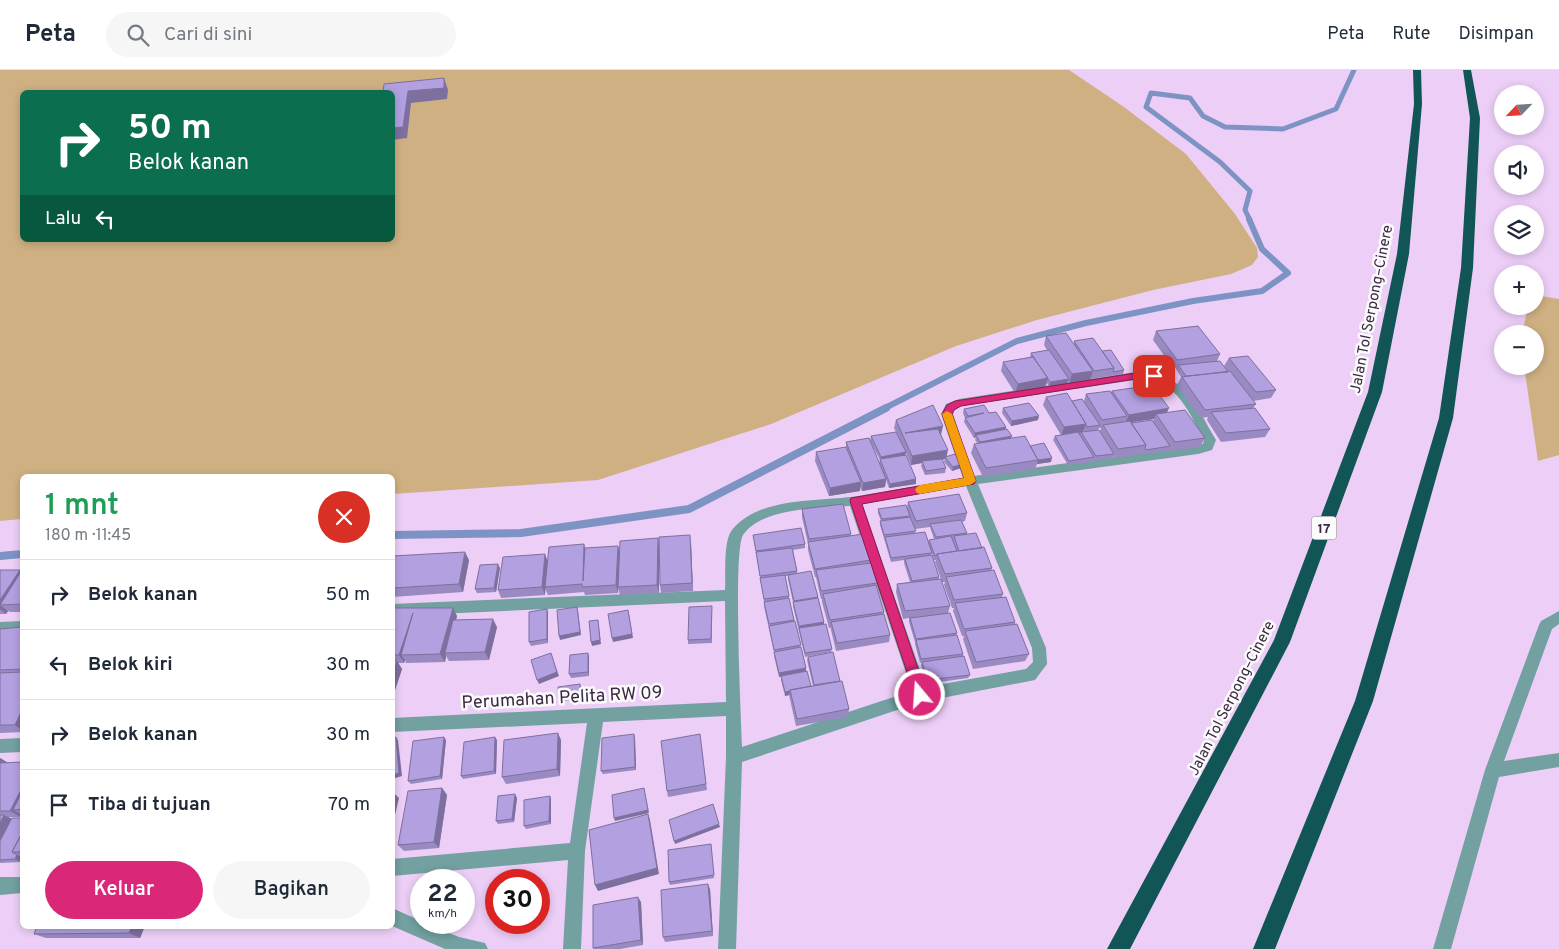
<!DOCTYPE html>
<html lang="id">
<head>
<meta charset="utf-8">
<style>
  body { margin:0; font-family:Overpass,sans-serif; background:#f6f6f7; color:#1f2937; height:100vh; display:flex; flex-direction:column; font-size:19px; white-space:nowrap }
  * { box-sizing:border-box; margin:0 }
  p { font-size:16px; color:#747a83 }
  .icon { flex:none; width:28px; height:28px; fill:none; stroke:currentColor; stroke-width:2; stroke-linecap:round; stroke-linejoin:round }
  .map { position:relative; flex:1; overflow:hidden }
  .details { position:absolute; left:20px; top:404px; width:375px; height:455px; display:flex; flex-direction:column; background:#fff; border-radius:8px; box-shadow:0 2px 8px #0003 }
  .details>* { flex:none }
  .banner { position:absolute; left:20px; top:20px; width:375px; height:152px; border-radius:8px; box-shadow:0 2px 8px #0003; background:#0b6e4f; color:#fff; overflow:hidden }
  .needle { width:32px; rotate:245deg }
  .buttons { position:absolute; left:1494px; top:15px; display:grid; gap:10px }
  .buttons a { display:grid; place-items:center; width:50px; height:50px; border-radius:50%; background:#fff; box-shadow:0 2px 8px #0003; font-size:25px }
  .speed { position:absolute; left:410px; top:799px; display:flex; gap:10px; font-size:25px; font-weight:700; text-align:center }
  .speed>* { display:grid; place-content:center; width:65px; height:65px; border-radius:50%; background:#fff; box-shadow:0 2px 8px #0003; line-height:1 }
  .speed small { font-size:12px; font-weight:400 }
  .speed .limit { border:8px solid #d22; background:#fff; color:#111 }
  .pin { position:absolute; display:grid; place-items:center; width:42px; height:42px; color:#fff; margin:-21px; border-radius:10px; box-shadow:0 2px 8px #0006 }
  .me { position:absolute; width:55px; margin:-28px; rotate:342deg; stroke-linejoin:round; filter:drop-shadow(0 0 4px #0008) }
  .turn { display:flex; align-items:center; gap:18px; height:105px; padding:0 25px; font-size:22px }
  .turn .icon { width:65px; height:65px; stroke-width:2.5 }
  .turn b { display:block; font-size:35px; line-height:42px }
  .then { display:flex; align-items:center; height:48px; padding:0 25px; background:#0003; gap:10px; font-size:19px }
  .round { display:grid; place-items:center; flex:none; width:52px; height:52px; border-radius:26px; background:#f6f6f7 }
  .overview { display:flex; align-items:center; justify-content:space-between; height:85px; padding:0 25px }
  h1 { font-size:30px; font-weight:600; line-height:38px; color:#1e9e55 }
  .primary-button { display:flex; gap:10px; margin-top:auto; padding:10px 25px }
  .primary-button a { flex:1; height:58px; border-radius:30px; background:#db2777; color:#fff; font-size:20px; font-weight:600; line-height:58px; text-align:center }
  .primary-button a+a { background:#f6f6f7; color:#1f2937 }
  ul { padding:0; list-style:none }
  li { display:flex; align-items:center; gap:15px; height:70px; padding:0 25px; border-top:1px solid #e0e1e3 }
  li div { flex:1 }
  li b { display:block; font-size:19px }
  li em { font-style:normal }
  header { display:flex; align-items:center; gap:30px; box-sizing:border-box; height:70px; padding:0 25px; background:#fff; border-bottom:1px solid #e0e1e3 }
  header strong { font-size:24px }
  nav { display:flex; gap:28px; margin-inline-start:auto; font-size:18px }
  .search { width:350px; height:45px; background:#f6f6f7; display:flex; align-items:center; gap:12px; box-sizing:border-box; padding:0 18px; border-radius:28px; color:#747a83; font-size:19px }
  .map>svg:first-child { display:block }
  .green { fill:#ceb082; fill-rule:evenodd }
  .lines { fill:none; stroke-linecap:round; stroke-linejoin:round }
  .stream-far2 { stroke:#7c93c3; stroke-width:5 }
  .stream-far1 { stroke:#7c93c3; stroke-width:6 }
  .stream { stroke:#7c93c3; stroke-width:8 }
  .minor { fill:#73a0a0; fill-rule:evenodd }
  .motorway { fill:#115556; fill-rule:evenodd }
  .wall { fill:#998ac2; fill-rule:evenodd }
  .shaded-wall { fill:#7d709e }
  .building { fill:#b2a0e1; stroke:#7d709e }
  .route { fill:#db2777; stroke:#8e194d }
  .slow { fill:#f59e0b }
  .labels { text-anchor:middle; stroke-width:5; stroke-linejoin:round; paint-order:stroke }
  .shield { fill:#fbfbfb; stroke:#76687b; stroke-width:1 }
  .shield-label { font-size:14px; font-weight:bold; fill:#3d2944 }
  .street-label { font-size:15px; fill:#3d2944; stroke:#fbfbfb }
  .near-street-label { font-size:18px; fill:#3d2944; stroke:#fbfbfb }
</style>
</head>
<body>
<header>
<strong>Peta</strong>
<div class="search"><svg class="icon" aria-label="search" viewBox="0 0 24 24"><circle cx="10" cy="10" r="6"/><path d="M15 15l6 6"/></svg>Cari di sini</div>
<nav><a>Peta</a><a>Rute</a><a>Disimpan</a></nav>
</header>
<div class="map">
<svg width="1559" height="879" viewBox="0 0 1559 879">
  <rect width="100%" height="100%" fill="#eccef7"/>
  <path class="green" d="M0 0H1069L1124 37 1186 84 1235 144 1257 178 1258 187 1252 195 1231 204 1153 220 1037 250 956 276 771 354 598 410 393 424 392 406H22V449L0 451ZM22 22H392V170H22Z
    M1535 225 1559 229V385L1538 391 1524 296H1535V264H1522L1528 236H1535Z"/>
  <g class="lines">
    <path class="stream-far2" d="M1250 150 1245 140 1250 121 1220 92 1146 37 1151 23 1190 28 1203 46 1225 57 1283 59 1336 39 1354 0"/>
    <path class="stream-far1" d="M883 339 1017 271 1086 253 1193 231 1262 221 1288 203 1262 179 1249 149"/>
    <path class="stream" d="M392 465 521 463 689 439 886 338
      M0 486 22 484"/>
    <path class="minor" d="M1142 301C1187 306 1195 335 1216 370L1212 380 1198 384 978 414 1046 578 1047 594 1035 610 921 632 742 692 736 879H718L726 687V646L603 652 585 781 581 879H563L568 790 392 806V789L570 773 587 653 392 662V648L726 632 725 531 392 546V534L725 520C726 505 723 471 732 460 759 426 820 432 858 426 893 420 928 414 963 408L941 344 946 334 959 329ZM1142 309C1179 312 1188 342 1204 370L1203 374 974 406 953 344 955 339 961 336ZM966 416 1032 578 1033 592 1026 599 926 617 862 434ZM850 436 912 621 742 677C741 647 733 481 743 465 762 437 821 438 850 436Z
      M1559 541V554L1552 559 1504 691 1559 683V697L1499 707 1451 879H1433L1485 700 1539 555 1541 551Z
      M22 551V563L0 564V552Z
      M22 668V682L0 683V669Z
      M0 807H22V823L0 825Z
      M392 838 421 851V852L459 867 485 873 488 879H445L392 856Z"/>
    <path class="motorway" d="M1413 0H1421L1422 34 1409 184 1382 322 1290 572 1130 879H1107L1274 570 1368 322 1397 184 1414 34Z
      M1463 0H1471L1480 48 1473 198 1453 348 1373 631 1275 879H1253L1355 631 1439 348 1461 198 1470 48Z"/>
  </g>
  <path class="wall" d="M1156 261 1220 284 1217 291 1228 302 1224 296 1229 288 1276 320 1271 328 1253 331 1256 334 1253 338 1270 359 1265 367 1221 372 1207 350 1208 347 1200 348 1177 315 1181 307 1176 299V298H1173L1153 270Z
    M1046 266 1074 274V271L1102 281 1124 300 1123 304 1091 309 1090 308V310L1069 313 1068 311 1067 313 1049 317 1047 313 1045 317 1015 323 1001 301 1003 292 1030 287 1031 283 1047 280 1044 275Z
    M1112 321 1167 343 1205 368 1200 377 1170 381 1169 379 1168 381 1144 384 1143 382 1142 384 1114 388 1113 386 1112 388 1094 391 1093 389 1092 392 1068 395 1053 370 1055 366 1061 365 1043 335 1046 327 1072 331H1084L1086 324 1111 322ZM1154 349 1153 351 1131 352ZM1099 358H1101L1100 361 1083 362 1084 360 1085 362 1098 360Z
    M1003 338 1038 350 1011 356 1002 343Z
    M964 339 989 343 1006 357 1005 359 1012 366 1011 368 1030 376 1051 392 1037 394 1035 399 983 407 971 383 974 374H978L975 370 976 367 974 368 964 352 965 348 963 343Z
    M896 350 941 365 947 387 962 394 961 398 952 401 944 392 945 389 942 390 946 398 945 403 925 405 921 396 922 393 911 395 906 383 905 385 916 409V414L889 418 886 410 885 417 862 421 860 417V421L829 426 815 391 816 382 846 377V372L879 393 880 390 870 371 871 366 899 368 894 358Z
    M908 432 967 443 965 451 962 452 967 463 966 465 982 477 992 498 991 501 1003 524 1002 527 1015 552V554L1029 584 1025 591 973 599 963 569 964 566H962L953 541 954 538H952L944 515 945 512H942L935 492 936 490H934L932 483 931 485 939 507V509L950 536 948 543 957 563 956 566 963 584V586L970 605 968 608 926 614 921 595 922 592 920 593 915 574V572L909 552V548L903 549 896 522 897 514 910 512 904 493V490L891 492 880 455 881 451 878 443V439L907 438ZM930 457 934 469 929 470 928 472 915 463V459Z
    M802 439 851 464V466L871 490 870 493 877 513 876 517 884 542V544L890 565 889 572 836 581 831 560V558H829L822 532V529H821L816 507H815L808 480V474L802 447Z
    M753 465 805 474V478L793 480 797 501V504L818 527 824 554 832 579 831 582 805 587 793 536V532L788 509V506H785L789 526V529L806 598V601L811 616H813L807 590 808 587 840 611 849 639 848 647 796 656 789 625 785 626 781 610V606L779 607 774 586V582L764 536V532Z
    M658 468 659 476V523L620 525 618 518V523L585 525 584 522 548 525 545 518V525L501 528 498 520 547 490 584 474 585 479 618 476 620 484Z
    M691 473 693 521 661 523 660 515Z
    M392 486 469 490 463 522 392 527Z
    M500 498 496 522 477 523 475 519Z
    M0 500 22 501V500V542H10L8 541 6 544H0Z
    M712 536V573L688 574V570Z
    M392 538 457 546 456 550 497 557 489 590 449 591 446 586 445 592 406 593 405 590 404 593H398L402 599 392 629Z
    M547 539 548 543V573L531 576 529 572Z
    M22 557V662L0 663V559Z
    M588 583 589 587V606L571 608 569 604Z
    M581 618 582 628 560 632 559 628Z
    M700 664 707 720 668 727 667 721Z
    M635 668 636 700 603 704 601 701Z
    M446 670 442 709 411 714 408 711Z
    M497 670 496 704 463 709 461 706Z
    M561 670 560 706 506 714 502 707Z
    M0 688 8 693 22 692V745L21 747H9L12 749 22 748V789L21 792 0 793Z
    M442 718 447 725 439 778 404 781 398 775Z
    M550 726 551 729V754L526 759 524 756Z
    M517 728 514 752 498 754 496 751Z
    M711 774 714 808 670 815 669 812Z
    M710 819 713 866 665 872 663 867Z
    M641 832 643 875 620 879H594L593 878Z
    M145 856 140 868H46L34 864Z"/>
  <path class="shaded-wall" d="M444 8 448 20 447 29 411 33 407 68 392 70V58L408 21Z
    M1093 301 1090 310 1069 313 1072 304Z
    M1048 308 1045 317 1015 323 1018 314Z
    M1069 309 1067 313 1049 317 1050 312Z
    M1169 338 1165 347 1156 344 1154 349 1125 353 1129 345Z
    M1039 346 1038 350 1011 356 1012 351Z
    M1086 354 1083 362 1061 366 1064 357Z
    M943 356 941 365 905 371V363Z
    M1006 357 1005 361 976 365V367L974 368 975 363Z
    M1012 366 1010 370 979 376 980 372Z
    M948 380 946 389 945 387V389L922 393V391V393L911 395 912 386Z
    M906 382 905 387 880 391 881 387Z
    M1052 388 1051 392 1037 394 1038 390Z
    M962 394 961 398 952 401 953 397Z
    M886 409 885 417 862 421 863 413Z
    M916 409V414L889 418 890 414Z
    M861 412 860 421 829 426 830 418Z
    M690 465 691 473 693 521 692 513Z
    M658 468 659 476V523L657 515Z
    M584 474 586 483 583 511Z
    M618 476 620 484 618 523 616 515Z
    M465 482 469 490 463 522 459 514Z
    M545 484 548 492 545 525 542 517Z
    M498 494 500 498 496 522 494 518Z
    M20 500 22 502 0 535 8 541 6 544 0 539V530Z
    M577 537 578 541 581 565 560 570 559 566Z
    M453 538 457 546 447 583H445L446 586 445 592 440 584Z
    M547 539 548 543V573L547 569Z
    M413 543 401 585 405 590 404 593 399 585Z
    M629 544 633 568 613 572 612 568Z
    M493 549 497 557 489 590 485 582Z
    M598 550 601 574 592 576 591 572Z
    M824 552V556L799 558V560V556Z
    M588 583 589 587V606L588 602Z
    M552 587 559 606 539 614 537 610Z
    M397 591 402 599 392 629V604Z
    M806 598V601L779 607V603Z
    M580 614 581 618 582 628 580 624Z
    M790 621 789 625 785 626V622Z
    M22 640V657H20L22 658V660L15 655Z
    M558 663 561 670 560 706 557 699Z
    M634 664 635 668 636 700 635 697Z
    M396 667 398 670 402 706 392 709Z
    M444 667 446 670 442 709 440 706Z
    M495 667 497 670 496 704 494 701Z
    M0 688 10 694 0 696Z
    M22 718V739L13 740 22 745 21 747 10 741Z
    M442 718 447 725 439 778 434 772Z
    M644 718 649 743 615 751 614 748Z
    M393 722 399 728 392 758V726Z
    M515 724 517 728 514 752 512 749Z
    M550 726 551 729V754L549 751Z
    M648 744 650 750 659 804 598 821 595 815Z
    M4 745 16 751 0 782V753Z
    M719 754 720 757 675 774 674 771Z
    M17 785 22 787 21 792 15 789Z
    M708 814 710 819 713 866 712 861Z
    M638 827 641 832 643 875 641 870Z
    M132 856H145L140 868 129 863Z"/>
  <path class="building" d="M444 8V18L408 21 403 57 392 58V22H383L384 14Z
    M1198 256 1220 284 1177 290 1156 261Z
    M1066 263 1093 301 1072 304 1046 266Z
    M1093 268 1114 298 1094 301 1074 271Z
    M1049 280 1069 309 1050 312 1031 283Z
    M1111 280 1124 300 1113 302 1114 298 1102 281Z
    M1248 286 1276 320 1256 322 1229 288Z
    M1033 287 1048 308 1018 314 1003 292Z
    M1220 291 1228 302 1186 306 1178 295Z
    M1230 301 1256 334 1205 340 1182 307Z
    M1152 315 1169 338 1129 345 1112 321Z
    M1110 321 1127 346 1102 350 1086 324Z
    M1067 323 1086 354 1064 357 1046 327Z
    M1082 329 1100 355 1087 357 1086 355V354L1072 331Z
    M1029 333 1039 346 1012 351 1003 338Z
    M933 335 943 356 905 363 938 359 948 380 912 386 896 350Z
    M984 335 989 343 996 342 1006 357 975 363 965 348 984 343 968 346 964 339Z
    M1255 338 1270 359 1226 363 1211 342Z
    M1185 340 1205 368 1175 372 1156 344Z
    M1152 350 1170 376 1146 380 1145 378 1146 375 1131 353Z
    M1130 351 1146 375 1118 379 1103 355Z
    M1007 359 1012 366 980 372 976 365Z
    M1099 360 1114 384 1096 386 1081 362Z
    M896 362 906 382 881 387 871 366Z
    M1078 362 1094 387 1069 391 1055 366Z
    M1025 366 1038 390 986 398 974 374Z
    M869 368 886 409 863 413 846 372Z
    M1044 373 1052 388 1038 390 1030 376Z
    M846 377 861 412 830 418 816 382Z
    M955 384 962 394 953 397 945 387Z
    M906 385 916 409 890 414 880 389Z
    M942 389 946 398 926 401 922 391Z
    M959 424 967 443 916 451 908 432Z
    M843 434 851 464 809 469 802 439Z
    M906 435 910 446 882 449 878 439Z
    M910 447 916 461 884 465 880 451Z
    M961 450 967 463 936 467 930 454Z
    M801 458 805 474 756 481 753 465Z
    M925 462 932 483 891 488 885 467Z
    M976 463 982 478 959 481 954 466Z
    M863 464 871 490 815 499 808 472Z
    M690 465 692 513 660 515 659 467Z
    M951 466 957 481 937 484V485L935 486 929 470Z
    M658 468 657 515 618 517 620 471Z
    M584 474 583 511 585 478 618 476 616 515 582 517V514L545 517 549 477Z
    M984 477 992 498 945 504 937 484Z
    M792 478 797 501 760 506 756 482Z
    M465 482 459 514 392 518V486Z
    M545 484 542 517 498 520 503 487Z
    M932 485 939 507 912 511 905 489Z
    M871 493 877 513 821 521 816 500Z
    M498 494 494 518 475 519 480 495Z
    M0 500H20L0 530Z
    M22 500V534L0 535Z
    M994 500 1003 524 954 530 946 507Z
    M811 501 818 527 794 531 788 505Z
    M785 505 789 526 764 529 760 508Z
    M941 509 950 536 905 541 897 514Z
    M876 515 884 542 830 550 823 524Z
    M1006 527 1015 552 964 559 955 533Z
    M789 528 794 550 769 554 764 532Z
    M818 528 824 552 799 556 793 532Z
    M712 536 711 569 688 570 689 537Z
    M577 537 580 562 559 566 557 540Z
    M392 538H453L440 584 401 585 413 543 399 585H392Z
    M547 539V569L529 572V542Z
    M628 540 632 564 612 568 608 544Z
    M950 543 957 563 916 569 910 548Z
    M884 544 890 565 837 573 831 552Z
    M493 549 485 582 445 583 453 550Z
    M598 550 600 570 591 572 589 551Z
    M795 551 801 575 774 580 769 556Z
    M826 554 832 579 805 583 799 558Z
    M1017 554 1029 584 976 592 965 561Z
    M22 557V599L0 600V559Z
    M957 565 963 584 921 589 916 570Z
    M801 577 806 598 779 603 774 582Z
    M833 582 840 611 814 615 808 587Z
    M551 583 557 602 537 610 531 590Z
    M588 583V602L569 604 570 585Z
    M964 586 970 605 927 610 922 592Z
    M392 591H397L392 604Z
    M807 601 811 616 790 620V621L785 622 781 606Z
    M22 602V640L15 655H0V603Z
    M842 611 849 639 797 649 790 620Z
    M580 614V624L559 628 558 617Z
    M558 663 557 699 502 707 504 670Z
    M634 664 635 697 601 701 602 668Z
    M700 664 706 714 667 721 661 671Z
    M396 667 399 703 392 705V668Z
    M444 667 440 706 408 711 413 671Z
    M495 667 494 701 461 706 464 672Z
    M22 692V718L10 741H0V693Z
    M442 718 434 772 398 775 408 721Z
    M644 718 648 740 614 748 612 725Z
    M22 722V739L13 740Z
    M515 724 512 749 496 751 498 726Z
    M550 726 549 751 524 756V730Z
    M713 734 719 754 674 771 669 750Z
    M648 744 657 798 595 815 589 760Z
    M0 745H4L0 753Z
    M12 748H22V763L12 782 17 785 15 789 0 790V771Z
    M22 763V782H12Z
    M711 774 714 805 669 812 668 780Z
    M708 814 712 861 663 867 661 820Z
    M638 827 641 870 593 878V835Z
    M37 856H132L129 863 34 864Z"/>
  <path class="route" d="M1142 302 1154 303 1159 306 1154 309 1142 308 961 336 954 340 952 344 976 411 974 414 862 434 927 625 925 629 920 631 916 629 850 431 851 428 964 408 942 344 947 335 955 331Z"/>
  <path class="slow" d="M947 341 952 344 976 411 970 415 920 424 917 423 915 420 917 417 920 415 964 408 942 344Z"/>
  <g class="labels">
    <rect class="shield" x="1311.5" y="446.5" width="25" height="23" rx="4"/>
    <g class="shield-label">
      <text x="1324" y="463">17</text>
    </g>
    <g class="street-label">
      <text transform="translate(1371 239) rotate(-79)" y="5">Jalan Tol Serpong–Cinere</text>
      <text transform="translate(1231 628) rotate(-63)" y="5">Jalan Tol Serpong–Cinere</text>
    </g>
    <g class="near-street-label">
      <text transform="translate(562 627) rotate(-3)" y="6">Perumahan Pelita RW 09</text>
    </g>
  </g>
</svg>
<div class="buttons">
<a><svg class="needle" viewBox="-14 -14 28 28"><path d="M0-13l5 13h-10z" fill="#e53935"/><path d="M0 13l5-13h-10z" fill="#747a83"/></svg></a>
<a><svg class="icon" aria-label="sound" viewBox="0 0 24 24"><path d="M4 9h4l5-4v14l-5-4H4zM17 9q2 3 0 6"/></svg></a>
<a><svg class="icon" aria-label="layers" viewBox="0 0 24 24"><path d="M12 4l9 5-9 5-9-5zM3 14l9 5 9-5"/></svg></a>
<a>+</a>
<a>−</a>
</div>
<div class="speed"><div>22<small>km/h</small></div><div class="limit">30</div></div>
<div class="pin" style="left:1154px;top:306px;background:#d93025"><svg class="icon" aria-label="arrive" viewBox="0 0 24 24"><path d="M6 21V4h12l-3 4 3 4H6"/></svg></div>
<svg class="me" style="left:920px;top:625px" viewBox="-20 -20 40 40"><circle r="17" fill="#db2777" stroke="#fff" stroke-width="3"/><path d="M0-11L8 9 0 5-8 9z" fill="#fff"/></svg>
<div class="banner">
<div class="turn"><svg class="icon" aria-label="right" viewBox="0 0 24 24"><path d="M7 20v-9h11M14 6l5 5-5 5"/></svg><div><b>50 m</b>Belok kanan</div></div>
<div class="then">Lalu<svg class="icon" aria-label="left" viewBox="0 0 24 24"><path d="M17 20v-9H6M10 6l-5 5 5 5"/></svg></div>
</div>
<section class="details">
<div class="overview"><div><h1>1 mnt</h1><p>180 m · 11:45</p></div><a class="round" style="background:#d93025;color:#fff"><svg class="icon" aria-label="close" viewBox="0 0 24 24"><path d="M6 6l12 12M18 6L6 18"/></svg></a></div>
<ul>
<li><svg class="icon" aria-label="right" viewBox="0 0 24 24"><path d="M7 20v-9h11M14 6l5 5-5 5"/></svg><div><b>Belok kanan</b></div><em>50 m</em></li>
<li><svg class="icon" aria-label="left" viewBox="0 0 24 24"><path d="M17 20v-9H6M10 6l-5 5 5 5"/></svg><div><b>Belok kiri</b></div><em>30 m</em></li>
<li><svg class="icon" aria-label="right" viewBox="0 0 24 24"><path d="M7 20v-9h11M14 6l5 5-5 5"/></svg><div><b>Belok kanan</b></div><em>30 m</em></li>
<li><svg class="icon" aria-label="arrive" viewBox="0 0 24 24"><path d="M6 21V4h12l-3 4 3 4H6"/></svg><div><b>Tiba di tujuan</b></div><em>70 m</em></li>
</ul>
<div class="primary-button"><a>Keluar</a><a>Bagikan</a></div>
</section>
</div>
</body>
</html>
